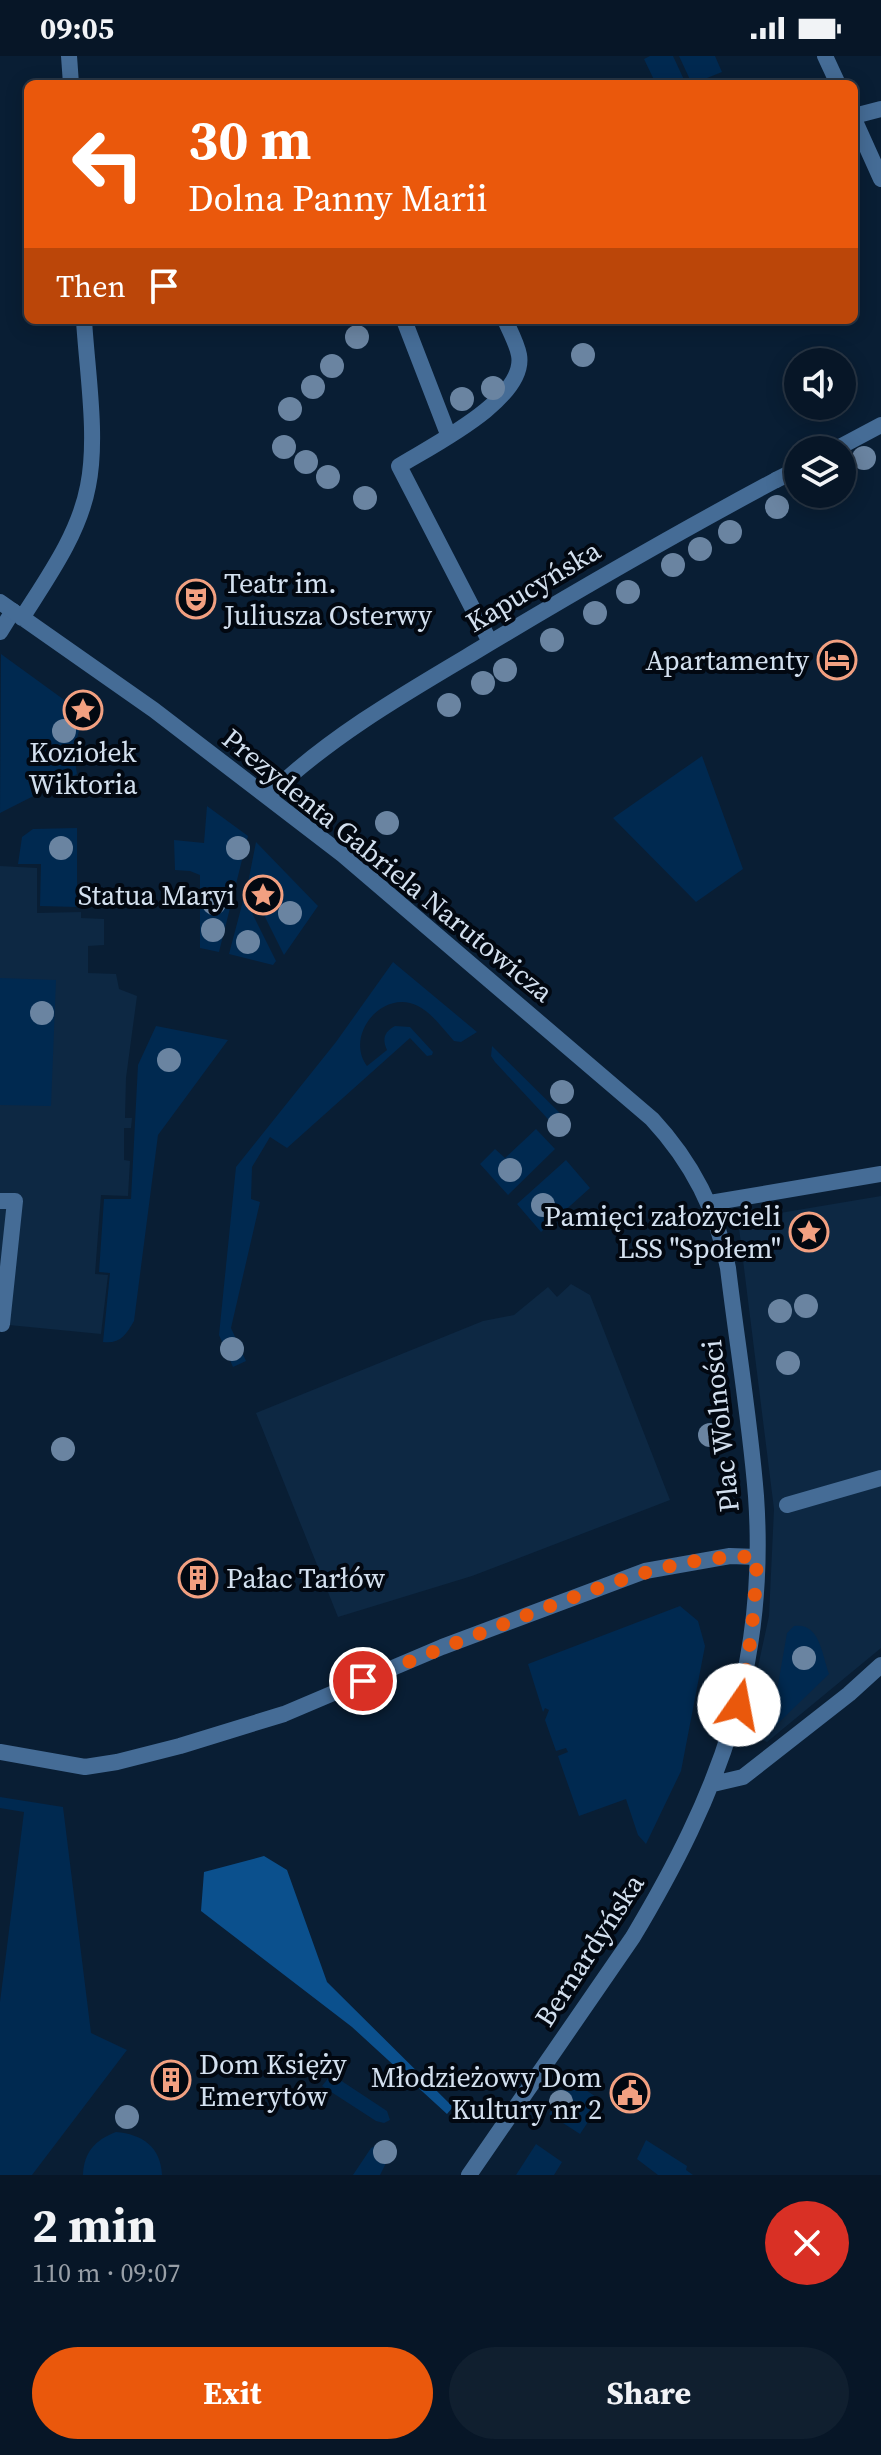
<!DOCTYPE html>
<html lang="en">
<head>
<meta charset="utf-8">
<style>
  body { margin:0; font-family:"Source Serif 4",serif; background:#101f2f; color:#f1f3f6; height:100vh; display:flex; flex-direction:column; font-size:30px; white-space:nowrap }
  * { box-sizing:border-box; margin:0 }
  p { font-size:26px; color:#989fa7 }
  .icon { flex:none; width:44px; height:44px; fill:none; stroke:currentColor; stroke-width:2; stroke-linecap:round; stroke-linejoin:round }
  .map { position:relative; height:2119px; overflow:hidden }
  .sheet { display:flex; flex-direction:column; background:#071627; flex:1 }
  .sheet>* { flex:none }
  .top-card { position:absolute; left:24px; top:24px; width:834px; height:244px; border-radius:12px; box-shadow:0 4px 20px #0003,0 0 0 2px #283544; background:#ea580c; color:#fff; overflow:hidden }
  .fabs { position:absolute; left:784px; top:292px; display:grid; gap:16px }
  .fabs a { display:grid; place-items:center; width:72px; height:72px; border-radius:50%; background:#071627; box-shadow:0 4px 20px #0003,0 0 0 2px #283544; font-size:40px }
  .pin { position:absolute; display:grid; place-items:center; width:68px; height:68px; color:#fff; margin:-34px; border:4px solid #fff; border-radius:50%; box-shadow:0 2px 8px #0007 }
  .me { position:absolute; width:88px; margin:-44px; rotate:12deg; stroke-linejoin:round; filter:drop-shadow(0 0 6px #0008) }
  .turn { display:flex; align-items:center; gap:28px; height:168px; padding:0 32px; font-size:36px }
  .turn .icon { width:104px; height:104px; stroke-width:2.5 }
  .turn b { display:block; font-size:56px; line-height:68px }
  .then { display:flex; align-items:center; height:76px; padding:0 32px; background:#0003; gap:16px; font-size:30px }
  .round { display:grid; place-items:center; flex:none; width:84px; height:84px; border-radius:42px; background:#101f2f }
  .headline { display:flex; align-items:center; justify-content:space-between; height:136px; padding:0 32px }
  h1 { font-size:48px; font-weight:700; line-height:60px }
  .cta { display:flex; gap:16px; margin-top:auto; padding:16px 32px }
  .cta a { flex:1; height:92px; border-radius:48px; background:#ea580c; color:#fff; font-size:32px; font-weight:700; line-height:92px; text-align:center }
  .cta a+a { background:#101f2f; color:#f1f3f6 }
  .status { display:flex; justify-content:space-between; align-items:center; height:56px; padding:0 40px; background:#071627; direction:ltr }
  .status svg { height:22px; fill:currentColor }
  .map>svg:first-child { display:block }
  .built { fill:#0d2843 }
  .green { fill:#002950 }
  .forest { fill:#0b508d }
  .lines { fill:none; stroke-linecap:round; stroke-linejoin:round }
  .service { stroke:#456c96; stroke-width:16 }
  .pedestrian { stroke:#456c96; stroke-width:16 }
  .minor { stroke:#456c96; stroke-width:16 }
  .tree { fill:#6a84a1 }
  .route { stroke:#ea580c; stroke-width:14; stroke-dasharray:0 25.2 }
  .labels { text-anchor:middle; stroke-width:8; stroke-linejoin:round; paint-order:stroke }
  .poi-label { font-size:28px; fill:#d3e0ef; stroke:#020811; text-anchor:end }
  .street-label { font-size:28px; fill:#d3e0ef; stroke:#020811 }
</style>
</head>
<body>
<div class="status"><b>09:05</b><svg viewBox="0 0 49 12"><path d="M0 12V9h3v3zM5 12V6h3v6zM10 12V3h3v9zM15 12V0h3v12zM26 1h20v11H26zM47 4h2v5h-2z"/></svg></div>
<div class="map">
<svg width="881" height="2119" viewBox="0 0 881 2119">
  <rect width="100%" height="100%" fill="#091e34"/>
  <path class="built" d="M0 810 37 812V857L81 856V862L104 863V889L88 890V917L116 918 119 933 137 940 126 1022 125 1062H132L131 1072H124V1104L130 1105 128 1140 101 1139 95 1218 108 1219 101 1278 9 1269 0 1274Z
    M881 1140V1592L767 1686 744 1675 769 1560 774 1453 738 1164Z
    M571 1228 590 1239 670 1444 472 1520 338 1561 256 1357 483 1265 514 1259 548 1231 557 1241Z"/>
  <path class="green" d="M650 0H673L686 28H656L644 3Z
    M679 0H715L722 16 692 28Z
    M1 598 85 659C76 679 73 697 77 718L0 757Z
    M702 700 743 813 696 846 613 762Z
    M207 750 248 780 219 896 200 892V819L190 815 175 814 174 784 204 787Z
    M77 772V851L40 850 41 808H18L22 781 33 773Z
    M256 786 318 850 284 899 248 827Z
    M244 841 276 905 273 909 229 898Z
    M393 906 477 976 461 986 454 985C443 973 432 957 418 950 383 932 344 979 367 1010L387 994C382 983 384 976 395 970L410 971 433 996 432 999 427 1000 410 982 287 1092 270 1081 252 1111 251 1143 260 1146 231 1272 246 1305 233 1311 219 1279 236 1111 336 986Z
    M0 922 56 924 51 1050 0 1049Z
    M156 970 228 984 158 1079 134 1265C126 1279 120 1288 103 1286L110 1217 99 1216 104 1143H131L138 1009Z
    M492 990 570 1067 560 1076 495 1006 491 1000Z
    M536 1073 555 1093 508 1139 480 1108 495 1093 505 1102Z
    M566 1104 590 1132 541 1176 517 1148Z
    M680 1550 698 1565 705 1590 681 1715 646 1788 638 1779 626 1743 579 1760 558 1700 568 1696 566 1692 556 1695 545 1664 549 1654 545 1652 543 1656 528 1608Z
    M794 1570C820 1566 822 1599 829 1618L770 1675 787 1577Z
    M0 1741 63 1751 91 1977 127 1994 32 2119H0V1946L24 1756 0 1752Z
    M330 2020H334L387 2055 390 2064 384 2067 376 2065 322 2030Z
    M571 2024 602 2045 580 2078 549 2058Z
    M116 2076C142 2078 161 2091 162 2119H83C84 2096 95 2084 116 2076Z
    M646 2084 687 2110 686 2114 693 2119H658L637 2103Z
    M381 2087 388 2089 391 2097 380 2119H353L371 2092Z
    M536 2088 562 2106 554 2119H516Z"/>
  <path class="forest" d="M264 1800 287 1814 327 1926 453 2051 447 2058 352 1971 201 1855 204 1816Z"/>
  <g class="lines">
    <path class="service" d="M404 264 448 378
      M0 576 13 555
      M490 586 399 410C431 390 527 343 519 299 517 288 510 275 505 264
      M0 1145H15L2 1268"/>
    <path class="pedestrian" d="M825 0 838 28
      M854 60 881 53
      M854 63 881 123
      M834 394 881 369
      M776 424 798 413
      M787 1449 881 1422"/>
    <path class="minor" d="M69 0 71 28
      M0 546 154 654 343 799 652 1063C692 1106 717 1154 728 1212 737 1288 750 1364 756 1440 768 1612 719 1737 633 1881L469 2119
      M22 562C48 521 79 478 88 430 98 381 87 315 84 264
      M268 740C328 682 402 639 473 597 573 537 673 479 776 424
      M710 1147 881 1118
      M0 1696 85 1711 117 1706 180 1690 284 1658 442 1591 645 1515 730 1500 757 1501
      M713 1728 743 1721 849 1638 881 1609"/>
  </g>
  <g class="tree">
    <circle cx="357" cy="281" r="12"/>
    <circle cx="583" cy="299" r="12"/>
    <circle cx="332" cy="310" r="12"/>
    <circle cx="313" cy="331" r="12"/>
    <circle cx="493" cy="332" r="12"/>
    <circle cx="462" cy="343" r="12"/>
    <circle cx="290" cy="353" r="12"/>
    <circle cx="284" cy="391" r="12"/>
    <circle cx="864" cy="402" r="12"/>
    <circle cx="306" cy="406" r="12"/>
    <circle cx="328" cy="421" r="12"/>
    <circle cx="365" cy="442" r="12"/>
    <circle cx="777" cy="451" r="12"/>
    <circle cx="730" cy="476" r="12"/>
    <circle cx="700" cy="493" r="12"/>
    <circle cx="673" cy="509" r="12"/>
    <circle cx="628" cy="536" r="12"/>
    <circle cx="595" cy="557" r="12"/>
    <circle cx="552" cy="584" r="12"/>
    <circle cx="505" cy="614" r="12"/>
    <circle cx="483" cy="627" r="12"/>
    <circle cx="449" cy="649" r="12"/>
    <circle cx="64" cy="675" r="12"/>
    <circle cx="387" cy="767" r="12"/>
    <circle cx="61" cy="792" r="12"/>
    <circle cx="238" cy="792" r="12"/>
    <circle cx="214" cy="847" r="12"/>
    <circle cx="290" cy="857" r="12"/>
    <circle cx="213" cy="874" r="12"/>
    <circle cx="248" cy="886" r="12"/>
    <circle cx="42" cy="957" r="12"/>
    <circle cx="169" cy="1004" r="12"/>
    <circle cx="562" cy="1036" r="12"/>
    <circle cx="559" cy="1069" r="12"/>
    <circle cx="510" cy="1114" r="12"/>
    <circle cx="543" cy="1149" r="12"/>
    <circle cx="806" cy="1250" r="12"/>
    <circle cx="780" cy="1255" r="12"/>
    <circle cx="232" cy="1293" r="12"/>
    <circle cx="788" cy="1307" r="12"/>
    <circle cx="710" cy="1379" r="12"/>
    <circle cx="63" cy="1393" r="12"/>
    <circle cx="804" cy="1602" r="12"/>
    <circle cx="561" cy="2046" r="12"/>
    <circle cx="127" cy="2061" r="12"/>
    <circle cx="385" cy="2096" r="12"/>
  </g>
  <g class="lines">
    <path class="route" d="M363 1625C423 1599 484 1576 545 1552 614 1526 682 1498 757 1501 755 1551 750 1600 739 1649"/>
  </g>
  <defs>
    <symbol id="theatre-ring" viewBox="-11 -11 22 22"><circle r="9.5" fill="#020811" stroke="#f2a081" stroke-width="1.5"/><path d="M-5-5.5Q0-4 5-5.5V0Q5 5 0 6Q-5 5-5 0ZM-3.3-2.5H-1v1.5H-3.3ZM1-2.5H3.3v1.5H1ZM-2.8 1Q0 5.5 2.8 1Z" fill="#f2a081"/></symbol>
    <symbol id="hotel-ring" viewBox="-11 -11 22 22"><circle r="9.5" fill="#020811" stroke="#f2a081" stroke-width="1.5"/><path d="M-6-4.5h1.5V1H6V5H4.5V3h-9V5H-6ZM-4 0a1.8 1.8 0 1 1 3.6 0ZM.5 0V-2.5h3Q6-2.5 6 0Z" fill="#f2a081"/></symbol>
    <symbol id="sight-ring" viewBox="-11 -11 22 22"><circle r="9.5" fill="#020811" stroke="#f2a081" stroke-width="1.5"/><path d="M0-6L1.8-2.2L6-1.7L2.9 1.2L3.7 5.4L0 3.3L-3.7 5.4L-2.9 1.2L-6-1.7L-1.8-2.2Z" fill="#f2a081"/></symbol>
    <symbol id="building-ring" viewBox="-11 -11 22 22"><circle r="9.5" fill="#020811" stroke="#f2a081" stroke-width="1.5"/><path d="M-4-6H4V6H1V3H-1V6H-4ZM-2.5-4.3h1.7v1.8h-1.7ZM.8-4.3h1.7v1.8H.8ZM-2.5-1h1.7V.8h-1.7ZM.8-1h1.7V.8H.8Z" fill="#f2a081"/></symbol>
    <symbol id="civic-ring" viewBox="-11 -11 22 22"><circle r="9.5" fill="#020811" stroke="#f2a081" stroke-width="1.5"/><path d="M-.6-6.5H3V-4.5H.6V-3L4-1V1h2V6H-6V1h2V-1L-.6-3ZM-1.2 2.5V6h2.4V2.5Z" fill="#f2a081"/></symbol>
  </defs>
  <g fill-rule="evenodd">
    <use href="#theatre-ring" x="174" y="521" width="44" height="44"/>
    <use href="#hotel-ring" x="815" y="582" width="44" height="44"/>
    <use href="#sight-ring" x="61" y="632" width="44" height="44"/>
    <use href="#sight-ring" x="241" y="817" width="44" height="44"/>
    <use href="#sight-ring" x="787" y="1154" width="44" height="44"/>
    <use href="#building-ring" x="176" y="1500" width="44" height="44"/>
    <use href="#building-ring" x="149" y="2002" width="44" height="44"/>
    <use href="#civic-ring" x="608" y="2015" width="44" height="44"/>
  </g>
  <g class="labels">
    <g class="poi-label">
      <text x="224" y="537" text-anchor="start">Teatr im.<tspan x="224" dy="32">Juliusza Osterwy</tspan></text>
      <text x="809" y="614">Apartamenty</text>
      <text x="83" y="706" text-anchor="middle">Koziołek<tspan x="83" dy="32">Wiktoria</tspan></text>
      <text x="235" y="849">Statua Maryi</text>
      <text x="781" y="1170">Pamięci założycieli<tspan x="781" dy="32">LSS "Społem"</tspan></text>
      <text x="226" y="1532" text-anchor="start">Pałac Tarłów</text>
      <text x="199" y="2018" text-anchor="start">Dom Księży<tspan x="199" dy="32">Emerytów</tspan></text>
      <text x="602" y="2031">Młodzieżowy Dom<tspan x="602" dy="32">Kultury nr 2</tspan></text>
    </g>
    <g class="street-label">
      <text transform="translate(533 530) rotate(-31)" y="10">Kapucyńska</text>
      <text transform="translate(388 809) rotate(39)" y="10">Prezydenta Gabriela Narutowicza</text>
      <text transform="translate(720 1370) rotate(-96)" y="10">Plac Wolności</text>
      <text transform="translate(589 1894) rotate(-57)" y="10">Bernardyńska</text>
    </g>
  </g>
</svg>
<div class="fabs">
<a><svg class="icon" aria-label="sound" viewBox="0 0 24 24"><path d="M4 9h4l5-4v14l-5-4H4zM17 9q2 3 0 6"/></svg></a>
<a><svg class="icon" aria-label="layers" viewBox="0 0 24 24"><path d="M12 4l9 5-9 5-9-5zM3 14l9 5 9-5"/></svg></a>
</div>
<div class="pin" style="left:363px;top:1625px;background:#d93025"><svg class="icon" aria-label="arrive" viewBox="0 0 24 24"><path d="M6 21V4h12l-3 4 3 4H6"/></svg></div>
<svg class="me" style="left:739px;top:1649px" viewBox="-20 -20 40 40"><circle r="19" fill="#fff"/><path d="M0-13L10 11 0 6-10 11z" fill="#ea580c"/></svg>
<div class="top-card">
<div class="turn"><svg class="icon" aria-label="left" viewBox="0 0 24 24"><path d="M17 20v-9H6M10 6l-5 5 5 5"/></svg><div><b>30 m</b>Dolna Panny Marii</div></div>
<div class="then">Then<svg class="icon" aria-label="arrive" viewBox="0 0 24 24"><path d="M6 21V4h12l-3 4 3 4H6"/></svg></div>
</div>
</div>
<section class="sheet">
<div class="headline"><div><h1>2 min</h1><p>110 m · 09:07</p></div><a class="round" style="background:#d93025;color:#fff"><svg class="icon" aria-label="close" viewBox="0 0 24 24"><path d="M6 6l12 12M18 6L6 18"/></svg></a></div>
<div class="cta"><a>Exit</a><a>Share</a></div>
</section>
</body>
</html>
